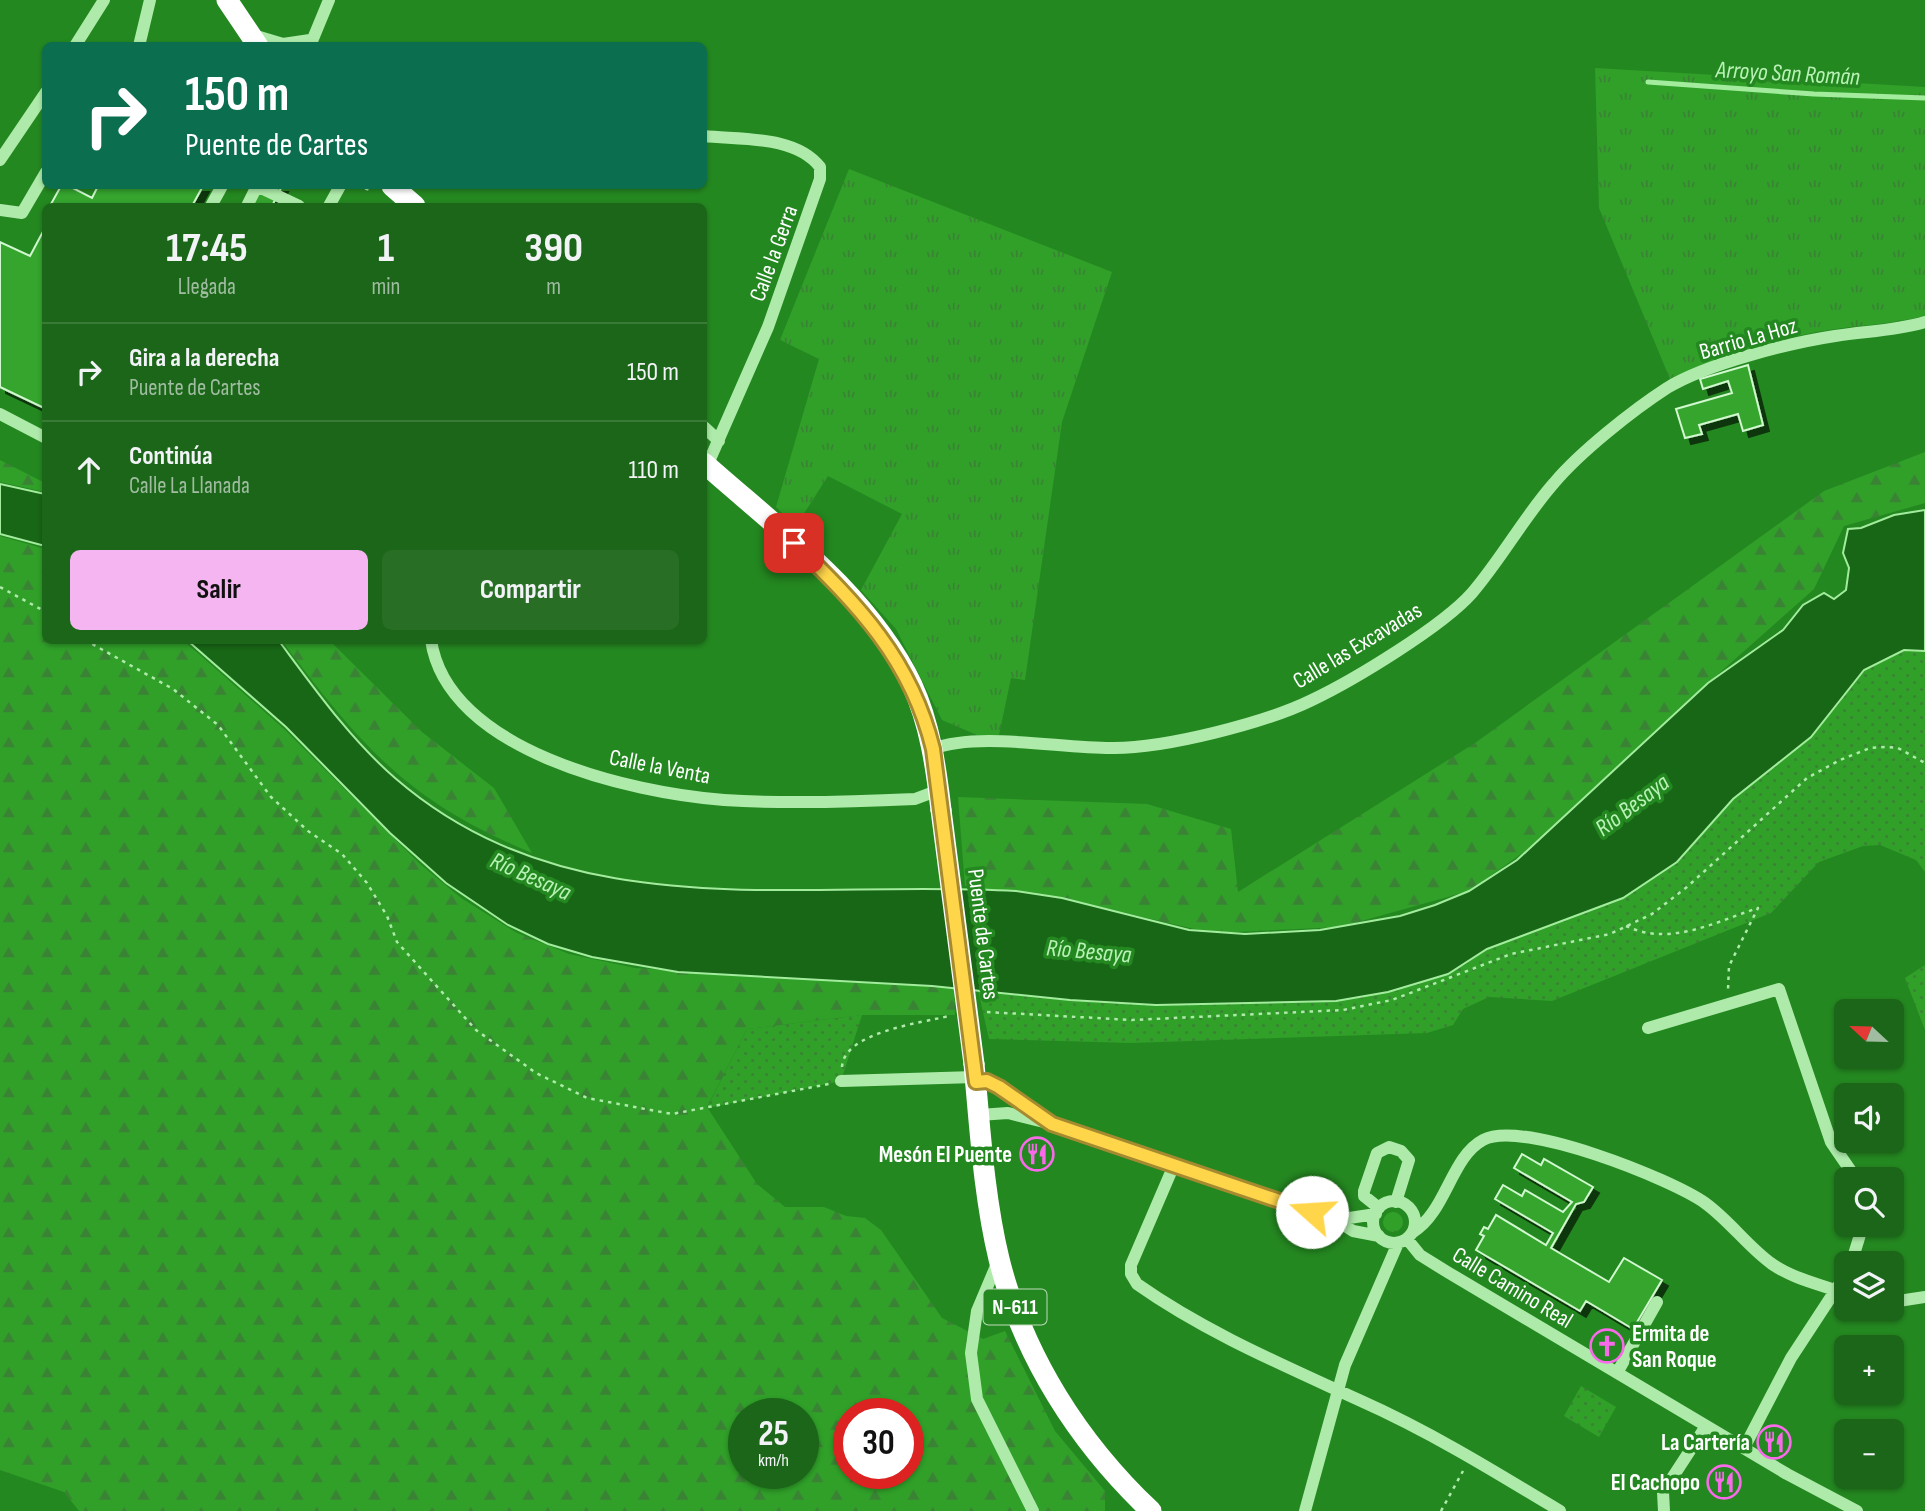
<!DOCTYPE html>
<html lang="es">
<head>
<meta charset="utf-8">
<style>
  body { margin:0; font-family:"Sofia Sans Condensed",sans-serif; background:#286e25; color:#f1f3f6; height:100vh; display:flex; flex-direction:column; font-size:26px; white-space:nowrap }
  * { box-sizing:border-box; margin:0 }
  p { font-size:23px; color:#a0bda2 }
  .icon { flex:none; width:38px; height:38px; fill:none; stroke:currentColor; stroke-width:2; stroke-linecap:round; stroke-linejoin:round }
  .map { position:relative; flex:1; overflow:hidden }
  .drawer { position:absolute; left:42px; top:203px; width:665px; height:441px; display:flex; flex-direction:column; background:#1b6618; border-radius:10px; box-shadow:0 2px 5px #0004 }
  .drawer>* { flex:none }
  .top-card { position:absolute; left:42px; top:42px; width:665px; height:147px; border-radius:10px; box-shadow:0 2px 5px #0004; background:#0b6e4f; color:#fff; overflow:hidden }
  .needle { width:46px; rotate:292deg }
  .fabs { position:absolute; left:1834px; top:999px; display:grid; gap:14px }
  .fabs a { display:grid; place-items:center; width:70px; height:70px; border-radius:10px; background:#1b6618; box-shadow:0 2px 5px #0004; font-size:35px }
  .speed { position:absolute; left:728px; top:1398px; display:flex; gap:14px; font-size:35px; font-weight:700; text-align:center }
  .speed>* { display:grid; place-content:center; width:91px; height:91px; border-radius:50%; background:#1b6618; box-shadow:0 2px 5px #0004; line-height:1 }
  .speed small { font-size:18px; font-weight:400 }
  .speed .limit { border:10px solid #d22; background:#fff; color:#111 }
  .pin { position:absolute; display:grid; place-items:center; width:60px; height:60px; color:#fff; margin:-30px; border-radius:14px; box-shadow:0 4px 10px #0006 }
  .me { position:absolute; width:77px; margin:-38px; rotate:289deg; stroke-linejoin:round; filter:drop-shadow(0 0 5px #0008) }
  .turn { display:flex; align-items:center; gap:24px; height:147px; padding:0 28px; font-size:32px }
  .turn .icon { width:91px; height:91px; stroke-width:2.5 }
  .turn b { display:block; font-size:49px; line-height:60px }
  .eta { display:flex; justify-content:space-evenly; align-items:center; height:119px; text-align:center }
  .eta b { font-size:42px; font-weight:700; line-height:49px }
  .action { display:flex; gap:14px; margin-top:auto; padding:14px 28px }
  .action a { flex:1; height:80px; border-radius:10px; background:#f4b5f0; color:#111; font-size:28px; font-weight:700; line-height:80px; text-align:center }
  .action a+a { background:#286e25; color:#f1f3f6 }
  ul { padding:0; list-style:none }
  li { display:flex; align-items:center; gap:21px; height:98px; padding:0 28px; border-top:2px solid #397a37 }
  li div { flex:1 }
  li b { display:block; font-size:26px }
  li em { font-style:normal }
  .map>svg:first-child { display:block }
  .grass { fill:url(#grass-tufts) }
  .forest { fill:url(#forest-firs); fill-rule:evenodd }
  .park { fill:url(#park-dots) }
  .water { fill:#186716; stroke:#a3ec9e; stroke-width:2 }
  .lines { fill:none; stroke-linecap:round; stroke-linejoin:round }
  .stream { stroke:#a3ec9e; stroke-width:5 }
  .building { fill:#35a52f; stroke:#d1f8cf; stroke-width:2; filter:url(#shadow) }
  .path { stroke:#aeebaa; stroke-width:2.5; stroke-dasharray:3.5 5; stroke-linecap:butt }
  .minor { stroke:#aeebaa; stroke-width:12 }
  .highway { stroke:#fff; stroke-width:21 }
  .highway-bridge { stroke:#fff; stroke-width:21 }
  .route-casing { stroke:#a68a30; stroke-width:18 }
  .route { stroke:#ffd54a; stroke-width:12 }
  .labels { text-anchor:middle; stroke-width:7; stroke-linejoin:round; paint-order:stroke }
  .shield { fill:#248820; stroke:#bddbbc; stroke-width:2 }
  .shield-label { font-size:21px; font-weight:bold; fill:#fff }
  .street-label { font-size:23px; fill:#fff; stroke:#248820 }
  .poi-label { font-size:23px; font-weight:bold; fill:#fff; stroke:#248820; text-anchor:end }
  .water-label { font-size:24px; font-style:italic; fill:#b9f2b6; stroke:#248820 }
</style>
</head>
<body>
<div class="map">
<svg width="1925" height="1511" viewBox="0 0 1925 1511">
  <defs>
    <pattern id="grass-tufts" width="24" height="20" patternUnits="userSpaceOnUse" patternTransform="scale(1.75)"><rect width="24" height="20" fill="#30a029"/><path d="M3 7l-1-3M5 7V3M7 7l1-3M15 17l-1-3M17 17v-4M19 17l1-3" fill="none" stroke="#3a8335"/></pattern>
    <pattern id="forest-firs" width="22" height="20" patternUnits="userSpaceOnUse" patternTransform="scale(1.75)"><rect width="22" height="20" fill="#30a029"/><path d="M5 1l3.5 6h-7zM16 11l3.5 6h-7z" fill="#3a8335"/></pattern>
    <pattern id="park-dots" width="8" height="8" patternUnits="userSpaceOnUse" patternTransform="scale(1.75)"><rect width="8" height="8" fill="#30a029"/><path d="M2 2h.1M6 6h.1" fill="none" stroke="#3a8335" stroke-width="1.8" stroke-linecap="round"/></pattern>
    <filter id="shadow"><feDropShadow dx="6" dy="6" stdDeviation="0" flood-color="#0009"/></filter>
  </defs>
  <rect width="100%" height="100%" fill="#248820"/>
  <path class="grass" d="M1595 68 1925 87V316C1891 324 1862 325 1829 330 1776 338 1720 358 1670 379L1599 208Z
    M849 169 1112 272 1062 422 1025 680 1011 678 999 735H977L942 720 896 629 861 590 902 514 828 476 796 526 776 507 819 359 780 340Z
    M1383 1222a10 10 0 1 1 20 0a10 10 0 1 1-20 0Z"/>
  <path class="forest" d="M1925 452V503L1844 526 1814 589 1708 683 1538 842 1469 891 1340 927 1212 933 1087 904 965 886 958 797 1147 804 1231 829 1238 892 1475 743 1824 491Z
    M0 460 45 483V492L0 482Z
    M0 536 45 549 46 640 184 641 284 729 420 864 461 898 517 933 569 954 635 968 954 988 955 1015H862L747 1029 707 1107 757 1184 785 1207H824L846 1216 865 1218 881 1230 942 1318 983 1339 1005 1331 1055 1431 1105 1491V1511H79L64 1492 0 1470ZM744 1414H803V1474H744ZM849 1414H908V1474H849Z
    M282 641H330L422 732 494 788 532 853C407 801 361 746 282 641Z"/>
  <path class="park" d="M1904 650 1925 651V872L1916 860 1880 845 1863 846 1819 862 1771 913 1552 1001 1489 997 1463 1009 1453 1025 1427 1033 1131 1043 989 1039 978 990 1112 1004 1299 1003 1336 1001 1388 992 1465 965 1487 949 1623 898 1677 862 1733 799 1811 737 1864 670Z
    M1925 965V1030L1905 978Z
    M862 1015 841 1081 707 1108 747 1029Z
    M1581 1386 1616 1407 1599 1437 1564 1416Z"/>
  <path class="water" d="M0 484 45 494V546L0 534Z
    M1925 510V651L1904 650 1864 670 1811 737 1733 799 1677 862 1623 898 1487 949 1448 974 1388 992 1336 1001 1156 1005 1070 1000 932 986 678 972 592 957 548 944 508 925 446 883 390 833 286 727 188 641H279C314 688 350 739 395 778 573 932 802 878 1016 891L1062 898 1189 930 1245 934 1320 930 1400 916 1435 905 1469 891 1517 860 1708 683 1783 630 1803 605 1824 593 1834 599 1846 590 1849 568 1843 553 1848 529 1861 528 1894 515Z"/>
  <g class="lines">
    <path class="stream" d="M1648 82 1814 94 1925 98"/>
  </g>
  <path class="building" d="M61 186H69L92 198 98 186H203L192 206H55L51 204Z
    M255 186H282L272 206H244Z
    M46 226V409L0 387V242L30 256Z
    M1748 365 1763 425 1743 431 1738 414 1699 425 1702 434 1685 438 1676 409 1732 393 1728 381 1703 389 1700 379Z
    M1522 1154 1541 1165 1544 1159 1593 1187 1584 1202 1576 1204 1551 1248 1609 1282 1624 1258 1662 1280 1633 1329 1586 1301 1580 1311 1476 1250 1484 1236 1480 1234 1484 1227 1488 1229 1496 1215 1546 1245 1553 1233 1495 1199 1503 1185 1522 1196 1525 1190 1563 1212 1572 1202 1514 1168Z"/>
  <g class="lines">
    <path class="path" d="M357 186 373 191
      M0 587 46 612
      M85 640 173 689 218 725 271 797 308 831 342 854 367 883 387 916 397 942 476 1030 536 1073 587 1098 672 1114 829 1084
      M1626 926C1670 947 1715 922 1758 908L1729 966 1728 990
      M987 1012 1132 1020 1343 1010 1392 1000 1511 954 1610 934 1652 914 1687 887 1807 778 1840 760 1870 748 1886 747 1898 748 1925 763
      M842 1067C844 1032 921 1023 949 1016
      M1441 1511 1463 1471"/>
    <path class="minor" d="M253 35 283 44 310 40
      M75 46 104 0
      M139 46 150 0
      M310 46 329 0
      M704 136C740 140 795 135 820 167V179L768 327 707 466
      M0 160 46 92
      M211 206 222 186
      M247 206 257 186 299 206
      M329 206 340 186
      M0 210 22 213 46 172
      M0 414 46 438
      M704 427 719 441
      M431 640C447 751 631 793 724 800 786 804 852 802 915 799L939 790
      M933 749C978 731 1063 749 1114 748 1166 748 1265 723 1312 700 1354 680 1443 626 1472 593 1502 558 1524 517 1554 483 1580 452 1633 410 1667 388 1706 364 1789 343 1835 336 1866 331 1895 331 1925 322
      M1648 1028 1779 989 1831 1142 1857 1180
      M841 1081 975 1077
      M976 1082C996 1080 1033 1108 1049 1121
      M979 1115 1008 1113 1052 1124 1336 1220 1353 1231 1379 1236
      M1174 1165 1131 1265V1274L1137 1284C1205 1332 1283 1365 1359 1400 1429 1431 1494 1471 1560 1511
      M1373 1222a21 21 0 1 1 42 0a21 21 0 1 1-42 0Z
      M1379 1208 1364 1196V1191L1377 1153 1389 1147 1401 1151 1409 1160 1396 1202
      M1336 1220 1376 1214
      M1413 1232C1446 1212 1451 1157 1483 1140 1522 1119 1671 1179 1705 1203 1730 1221 1748 1247 1772 1264 1793 1279 1823 1285 1846 1294
      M1407 1239 1420 1255 1449 1273 1787 1474 1857 1511
      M999 1259 977 1311 971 1353 977 1399 1033 1511
      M1851 1264 1863 1225
      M1892 1302 1925 1297
      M1617 1373 1657 1302
      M1744 1448 1791 1358 1846 1274
      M1305 1511 1345 1365 1398 1243
      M1664 1511 1663 1492 1706 1426"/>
    <path class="highway" d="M227 0 258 46
      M392 186 415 206
      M704 463C777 528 868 594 912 685 930 724 936 767 941 810
      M974 1064C980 1129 984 1197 999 1259 1023 1356 1079 1443 1151 1511"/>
    <path class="highway-bridge" d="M941 810 974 1064"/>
  </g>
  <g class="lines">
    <defs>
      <path id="route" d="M794 543C858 605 911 659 933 749L976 1082 987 1081 999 1087 1052 1124 1312 1212"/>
    </defs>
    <use href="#route" class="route-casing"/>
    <use href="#route" class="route"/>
  </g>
  <defs>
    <symbol id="restaurant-ring" viewBox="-11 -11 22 22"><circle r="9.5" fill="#248820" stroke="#f86ae9" stroke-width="1.5"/><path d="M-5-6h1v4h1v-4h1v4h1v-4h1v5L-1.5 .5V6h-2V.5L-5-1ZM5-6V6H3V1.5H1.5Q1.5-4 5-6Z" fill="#f86ae9"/></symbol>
    <symbol id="church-ring" viewBox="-11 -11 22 22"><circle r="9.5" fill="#248820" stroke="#f86ae9" stroke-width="1.5"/><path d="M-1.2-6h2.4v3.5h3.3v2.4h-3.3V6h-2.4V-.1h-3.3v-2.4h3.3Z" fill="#f86ae9"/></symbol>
  </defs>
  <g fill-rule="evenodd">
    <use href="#restaurant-ring" x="1018" y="1135" width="38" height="38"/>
    <use href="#church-ring" x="1588" y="1327" width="38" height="38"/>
    <use href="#restaurant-ring" x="1755" y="1423" width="38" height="38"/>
    <use href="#restaurant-ring" x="1705" y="1463" width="38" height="38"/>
  </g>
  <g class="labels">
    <rect class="shield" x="983.5" y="1289.5" width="63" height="35" rx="5"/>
    <g class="shield-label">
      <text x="1015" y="1314">N-611</text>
    </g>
    <g class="street-label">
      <text transform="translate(773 253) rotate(-70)" y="8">Calle la Gerra</text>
      <text transform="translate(1748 338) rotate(-16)" y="8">Barrio La Hoz</text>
      <text transform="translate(1357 645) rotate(-31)" y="8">Calle las Excavadas</text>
      <text transform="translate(660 766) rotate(11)" y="8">Calle la Venta</text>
      <text transform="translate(984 934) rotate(83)" y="8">Puente de Cartes</text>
      <text transform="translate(1513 1287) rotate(31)" y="8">Calle Camino Real</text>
    </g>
    <g class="poi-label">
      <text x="1012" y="1162">Mesón El Puente</text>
      <text x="1632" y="1341" text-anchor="start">Ermita de<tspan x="1632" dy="26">San Roque</tspan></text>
      <text x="1750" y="1450">La Cartería</text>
      <text x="1700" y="1490">El Cachopo</text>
    </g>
    <g class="water-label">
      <text transform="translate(1788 73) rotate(3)" y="8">Arroyo San Román</text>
      <text transform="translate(1632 805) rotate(-37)" y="8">Río Besaya</text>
      <text transform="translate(531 876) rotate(24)" y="8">Río Besaya</text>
      <text transform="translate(1089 951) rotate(5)" y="8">Río Besaya</text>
    </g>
  </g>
</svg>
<div class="fabs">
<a><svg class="needle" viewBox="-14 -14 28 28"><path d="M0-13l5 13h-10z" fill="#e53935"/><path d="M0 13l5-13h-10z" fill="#a0bda2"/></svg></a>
<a><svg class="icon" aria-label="sound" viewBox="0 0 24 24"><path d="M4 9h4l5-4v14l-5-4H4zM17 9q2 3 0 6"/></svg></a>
<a><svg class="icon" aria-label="search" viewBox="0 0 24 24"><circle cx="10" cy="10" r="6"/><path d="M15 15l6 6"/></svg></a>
<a><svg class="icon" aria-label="layers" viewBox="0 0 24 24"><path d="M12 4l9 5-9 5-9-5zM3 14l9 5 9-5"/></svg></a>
<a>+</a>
<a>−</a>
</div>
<div class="speed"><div>25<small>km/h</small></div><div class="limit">30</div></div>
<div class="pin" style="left:794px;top:543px;background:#d93025"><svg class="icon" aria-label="arrive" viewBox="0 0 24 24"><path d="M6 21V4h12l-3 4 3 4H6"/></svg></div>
<svg class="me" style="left:1312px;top:1212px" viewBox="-20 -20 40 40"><circle r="19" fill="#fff"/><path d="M0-13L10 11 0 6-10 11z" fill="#ffd54a"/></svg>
<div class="top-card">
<div class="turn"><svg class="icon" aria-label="right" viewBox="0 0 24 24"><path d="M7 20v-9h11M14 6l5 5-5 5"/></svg><div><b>150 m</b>Puente de Cartes</div></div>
</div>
<section class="drawer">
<div class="eta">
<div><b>17:45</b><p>Llegada</p></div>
<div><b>1</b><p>min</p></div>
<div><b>390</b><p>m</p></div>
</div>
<ul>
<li><svg class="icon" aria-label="right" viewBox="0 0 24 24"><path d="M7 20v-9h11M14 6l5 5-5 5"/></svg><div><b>Gira a la derecha</b><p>Puente de Cartes</p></div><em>150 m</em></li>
<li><svg class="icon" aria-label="ahead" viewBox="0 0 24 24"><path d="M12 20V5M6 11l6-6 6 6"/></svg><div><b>Continúa</b><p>Calle La Llanada</p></div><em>110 m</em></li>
</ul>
<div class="action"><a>Salir</a><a>Compartir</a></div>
</section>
</div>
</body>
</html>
